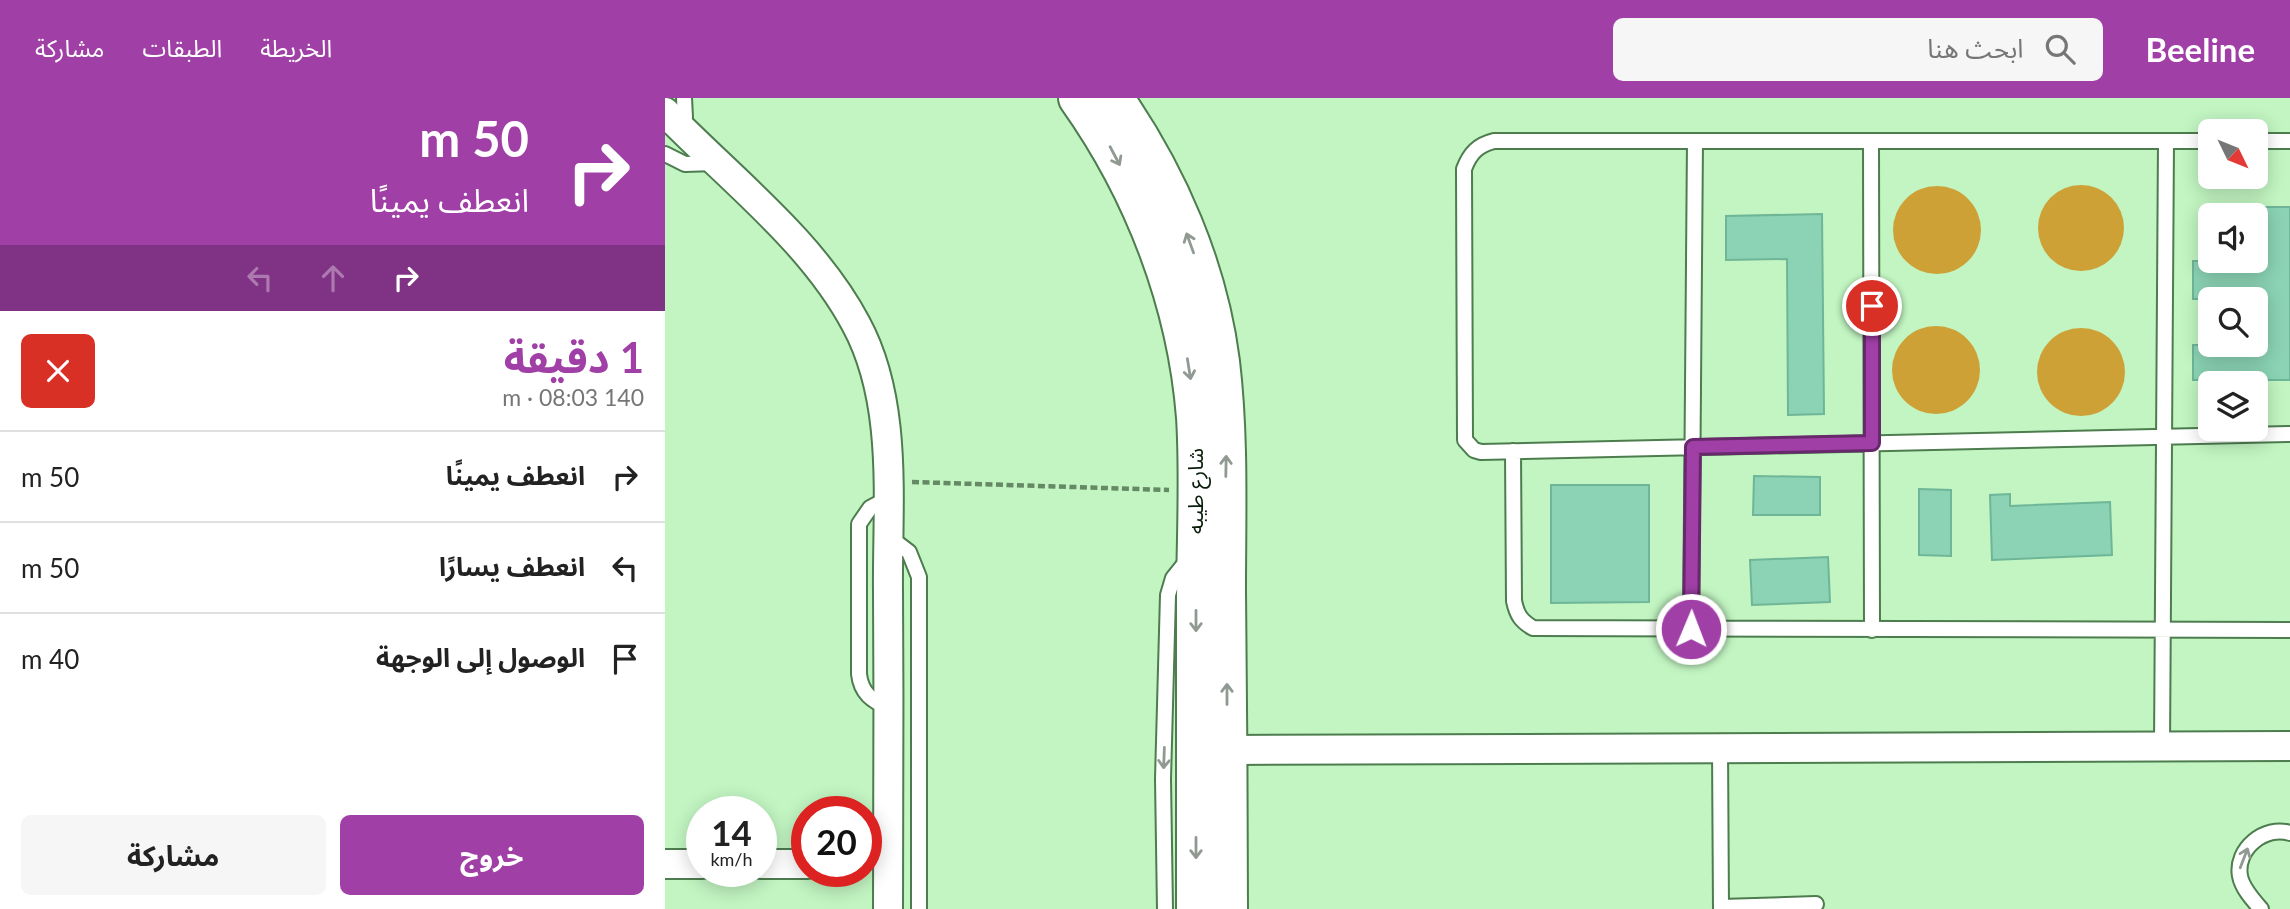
<!DOCTYPE html>
<html lang="ar">
<head>
<meta charset="utf-8">
<style>
  body { margin:0; font-family:Lato,"Noto Sans Arabic",sans-serif; background:#f6f6f6; color:#222; direction:rtl; height:100vh; display:flex; flex-direction:column; font-size:26px; white-space:nowrap }
  * { box-sizing:border-box; margin:0 }
  p { font-size:23px; color:#767676 }
  .icon { flex:none; width:38px; height:38px; fill:none; stroke:currentColor; stroke-width:2; stroke-linecap:round; stroke-linejoin:round }
  .map { position:relative; flex:1; overflow:hidden; direction:ltr }
  .drawer { display:flex; flex-direction:column; background:#fff; width:665px }
  .drawer>* { flex:none }
  .banner { background:#a03fa6; color:#fff; overflow:hidden }
  .needle { width:46px; rotate:133deg }
  .controls { position:absolute; left:1533px; top:21px; display:grid; gap:14px }
  .controls a { display:grid; place-items:center; width:70px; height:70px; border-radius:10px; background:#fff; box-shadow:0 4px 18px #0003; font-size:35px }
  .speed { position:absolute; left:21px; top:698px; display:flex; gap:14px; font-size:35px; font-weight:700; text-align:center }
  .speed>* { display:grid; place-content:center; width:91px; height:91px; border-radius:50%; background:#fff; box-shadow:0 4px 18px #0003; line-height:1 }
  .speed small { font-size:18px; font-weight:400 }
  .speed .limit { border:10px solid #d22; background:#fff; color:#111 }
  .pin { position:absolute; display:grid; place-items:center; width:60px; height:60px; color:#fff; margin:-30px; border:4px solid #fff; border-radius:50%; box-shadow:0 2px 7px #0007 }
  .me { position:absolute; width:77px; margin:-38px; rotate:1deg; stroke-linejoin:round; filter:drop-shadow(0 0 5px #0008) }
  .turn { display:flex; align-items:center; gap:24px; height:147px; padding:0 21px; font-size:32px }
  .turn .icon { width:91px; height:91px; stroke-width:2.5 }
  .turn b { display:block; font-size:49px; line-height:60px }
  .lanes { display:flex; align-items:center; height:66px; padding:0 21px; background:#0003; justify-content:center; gap:35px; direction:ltr }
  .lanes .off { opacity:.35 }
  .round { display:grid; place-items:center; flex:none; width:74px; height:74px; border-radius:10px; background:#f6f6f6 }
  .head { display:flex; align-items:center; justify-content:space-between; height:119px; padding:0 21px }
  h1 { font-size:42px; font-weight:700; line-height:52px; color:#a03fa6 }
  .action { display:flex; gap:14px; margin-top:auto; padding:14px 21px }
  .action a { flex:1; height:80px; border-radius:10px; background:#a03fa6; color:#fff; font-size:28px; font-weight:700; line-height:80px; text-align:center }
  .action a+a { background:#f6f6f6; color:#222 }
  ul { padding:0; list-style:none }
  li { display:flex; align-items:center; gap:21px; height:91px; padding:0 21px; border-top:2px solid #e0e0e0 }
  li div { flex:1 }
  li b { display:block; font-size:26px }
  li em { font-style:normal }
  header { display:flex; align-items:center; gap:42px; box-sizing:border-box; height:98px; padding:0 35px; background:#a03fa6; color:#fff }
  header strong { font-size:33px }
  nav { display:flex; gap:38px; margin-inline-start:auto; font-size:24px }
  .search { width:490px; height:63px; background:#f6f6f6; display:flex; align-items:center; gap:18px; box-sizing:border-box; padding:0 24px; border-radius:10px; color:#767676; font-size:26px }
  main { display:flex; flex:1; min-height:0 }
  .map>svg:first-child { display:block }
  .water { fill:#cea137 }
  .building { fill:#8bd3b4; stroke:#6eb697; stroke-width:2 }
  .lines { fill:none; stroke-linecap:round; stroke-linejoin:round }
  .service-casing { stroke:#4d7c4f; stroke-width:18 }
  .minor-casing { stroke:#4d7c4f; stroke-width:32 }
  .secondary-casing { stroke:#4d7c4f; stroke-width:42 }
  .path { stroke:#658865; stroke-width:4.5; stroke-dasharray:7 3.5; stroke-linecap:butt }
  .service { stroke:#fff; stroke-width:14 }
  .minor { stroke:#fff; stroke-width:28 }
  .secondary { stroke:#fff; stroke-width:38 }
  .oneway { stroke:#919a92 }
  .route-casing { stroke:#68296c; stroke-width:18 }
  .route { stroke:#a03fa6; stroke-width:12 }
  .labels { text-anchor:middle; stroke-width:7; stroke-linejoin:round; paint-order:stroke }
  .street-label { font-size:21px; fill:#0b1e0c; stroke:#fff }
</style>
</head>
<body>
<header>
<strong>Beeline</strong>
<div class="search"><svg class="icon" aria-label="search" viewBox="0 0 24 24"><circle cx="10" cy="10" r="6"/><path d="M15 15l6 6"/></svg>ابحث هنا</div>
<nav><a>الخريطة</a><a>الطبقات</a><a>مشاركة</a></nav>
</header>
<main>
<div class="map">
<svg width="1625" height="811" viewBox="0 0 1625 811">
  <rect width="100%" height="100%" fill="#c2f5c2"/>
  <path class="water" d="M1373 130a43 43 0 1 1 86 0a43 43 0 1 1-86 0Z
    M1228 132a44 44 0 1 1 88 0a44 44 0 1 1-88 0Z
    M1227 272a44 44 0 1 1 88 0a44 44 0 1 1-88 0Z
    M1372 274a44 44 0 1 1 88 0a44 44 0 1 1-88 0Z"/>
  <path class="building" d="M1591 109H1625V282H1528V247H1591V201H1528V163H1591Z
    M1157 116 1159 316 1123 317 1122 161 1061 162V118Z
    M1089 378 1155 379V417H1088Z
    M886 387H984V504L886 505Z
    M1254 391 1286 392V458L1254 457Z
    M1345 396V408L1445 404 1447 457 1327 462 1325 397Z
    M1163 459 1165 504 1087 507 1085 462Z"/>
  <g class="lines">
    <defs>
      <path id="service" d="M16 31 20 19 19 0
        M1545 43H829C813 47 805 55 799 71L800 342 809 352 816 354 1625 336
        M1591 43H1625
        M1206 44 1207 532
        M0 56 20 66 50 65
        M848 353 849 503C852 517 856 523 868 530L1625 532
        M222 401 205 410 194 426V576C196 595 207 603 224 610
        M223 438 244 454 254 479V811
        M1026 532 1030 43
        M1497 649 1501 43
        M1055 650 1056 811
        M1056 809 1151 806
        M500 811 498 681 503 497 508 480 524 460
        M1596 811C1588 802 1577 790 1575 778 1570 751 1600 727 1625 735"/>
      <path id="minor" d="M0 14C65 81 147 143 191 226 234 305 222 407 223 493 224 599 223 705 223 811
        M563 652 1625 648
        M0 766H37
        M96 766H142"/>
      <path id="secondary" d="M413 0C479 93 522 205 531 319 535 382 531 446 531 509 531 610 531 710 531 811
        M449 0C503 78 543 169 555 264 564 339 561 416 561 492 562 598 563 705 563 811"/>
    </defs>
    <use href="#service" class="service-casing"/>
    <use href="#minor" class="minor-casing"/>
    <use href="#secondary" class="secondary-casing"/>
    <path class="path" d="M247 384 504 392"/>
    <use href="#service" class="service"/>
    <use href="#minor" class="minor"/>
    <use href="#secondary" class="secondary"/>
  </g>
  <defs><path id="oneway-shaft" d="M-6 0H5M1.5-3L5.5 0L1.5 3" fill="none" stroke-width="1.6" stroke-linecap="round" stroke-linejoin="round" transform="scale(1.75)"/></defs>
  <g class="oneway">
    <use href="#oneway-shaft" transform="translate(450 58) rotate(62)"/>
    <use href="#oneway-shaft" transform="translate(525 145) rotate(-110)"/>
    <use href="#oneway-shaft" transform="translate(524 271) rotate(81)"/>
    <use href="#oneway-shaft" transform="translate(561 368) rotate(-89)"/>
    <use href="#oneway-shaft" transform="translate(531 523) rotate(90)"/>
    <use href="#oneway-shaft" transform="translate(562 596) rotate(-90)"/>
    <use href="#oneway-shaft" transform="translate(499 660) rotate(92)"/>
    <use href="#oneway-shaft" transform="translate(531 750) rotate(90)"/>
    <use href="#oneway-shaft" transform="translate(1579 760) rotate(-69)"/>
  </g>
  <g class="lines">
    <defs>
      <path id="route" d="M1026 531 1028 349 1207 345V208"/>
    </defs>
    <use href="#route" class="route-casing"/>
    <use href="#route" class="route"/>
  </g>
  <g class="labels">
    <g class="street-label">
      <text transform="translate(531 393) rotate(-90)" y="7">شارع طيبه</text>
    </g>
  </g>
</svg>
<div class="controls">
<a><svg class="needle" viewBox="-14 -14 28 28"><path d="M0-13l5 13h-10z" fill="#e53935"/><path d="M0 13l5-13h-10z" fill="#767676"/></svg></a>
<a><svg class="icon" aria-label="sound" viewBox="0 0 24 24"><path d="M4 9h4l5-4v14l-5-4H4zM17 9q2 3 0 6"/></svg></a>
<a><svg class="icon" aria-label="search" viewBox="0 0 24 24"><circle cx="10" cy="10" r="6"/><path d="M15 15l6 6"/></svg></a>
<a><svg class="icon" aria-label="layers" viewBox="0 0 24 24"><path d="M12 4l9 5-9 5-9-5zM3 14l9 5 9-5"/></svg></a>
</div>
<div class="speed"><div>14<small>km/h</small></div><div class="limit">20</div></div>
<div class="pin" style="left:1207px;top:208px;background:#d93025"><svg class="icon" aria-label="arrive" viewBox="0 0 24 24"><path d="M6 21V4h12l-3 4 3 4H6"/></svg></div>
<svg class="me" style="left:1026px;top:531px" viewBox="-20 -20 40 40"><circle r="17" fill="#a03fa6" stroke="#fff" stroke-width="3"/><path d="M0-11L8 9 0 5-8 9z" fill="#fff"/></svg>
</div>
<section class="drawer">
<div class="banner">
<div class="turn"><svg class="icon" aria-label="right" viewBox="0 0 24 24"><path d="M7 20v-9h11M14 6l5 5-5 5"/></svg><div><b>50 m</b>انعطف يمينًا</div></div>
<div class="lanes"><svg class="icon off" aria-label="left" viewBox="0 0 24 24"><path d="M17 20v-9H6M10 6l-5 5 5 5"/></svg><svg class="icon off" aria-label="ahead" viewBox="0 0 24 24"><path d="M12 20V5M6 11l6-6 6 6"/></svg><svg class="icon" aria-label="right" viewBox="0 0 24 24"><path d="M7 20v-9h11M14 6l5 5-5 5"/></svg></div>
</div>
<div class="head"><div><h1>1 دقيقة</h1><p>140 m · 08:03</p></div><a class="round" style="background:#d93025;color:#fff"><svg class="icon" aria-label="close" viewBox="0 0 24 24"><path d="M6 6l12 12M18 6L6 18"/></svg></a></div>
<ul>
<li><svg class="icon" aria-label="right" viewBox="0 0 24 24"><path d="M7 20v-9h11M14 6l5 5-5 5"/></svg><div><b>انعطف يمينًا</b></div><em>50 m</em></li>
<li><svg class="icon" aria-label="left" viewBox="0 0 24 24"><path d="M17 20v-9H6M10 6l-5 5 5 5"/></svg><div><b>انعطف يسارًا</b></div><em>50 m</em></li>
<li><svg class="icon" aria-label="arrive" viewBox="0 0 24 24"><path d="M6 21V4h12l-3 4 3 4H6"/></svg><div><b>الوصول إلى الوجهة</b></div><em>40 m</em></li>
</ul>
<div class="action"><a>خروج</a><a>مشاركة</a></div>
</section>
</main>
</body>
</html>
